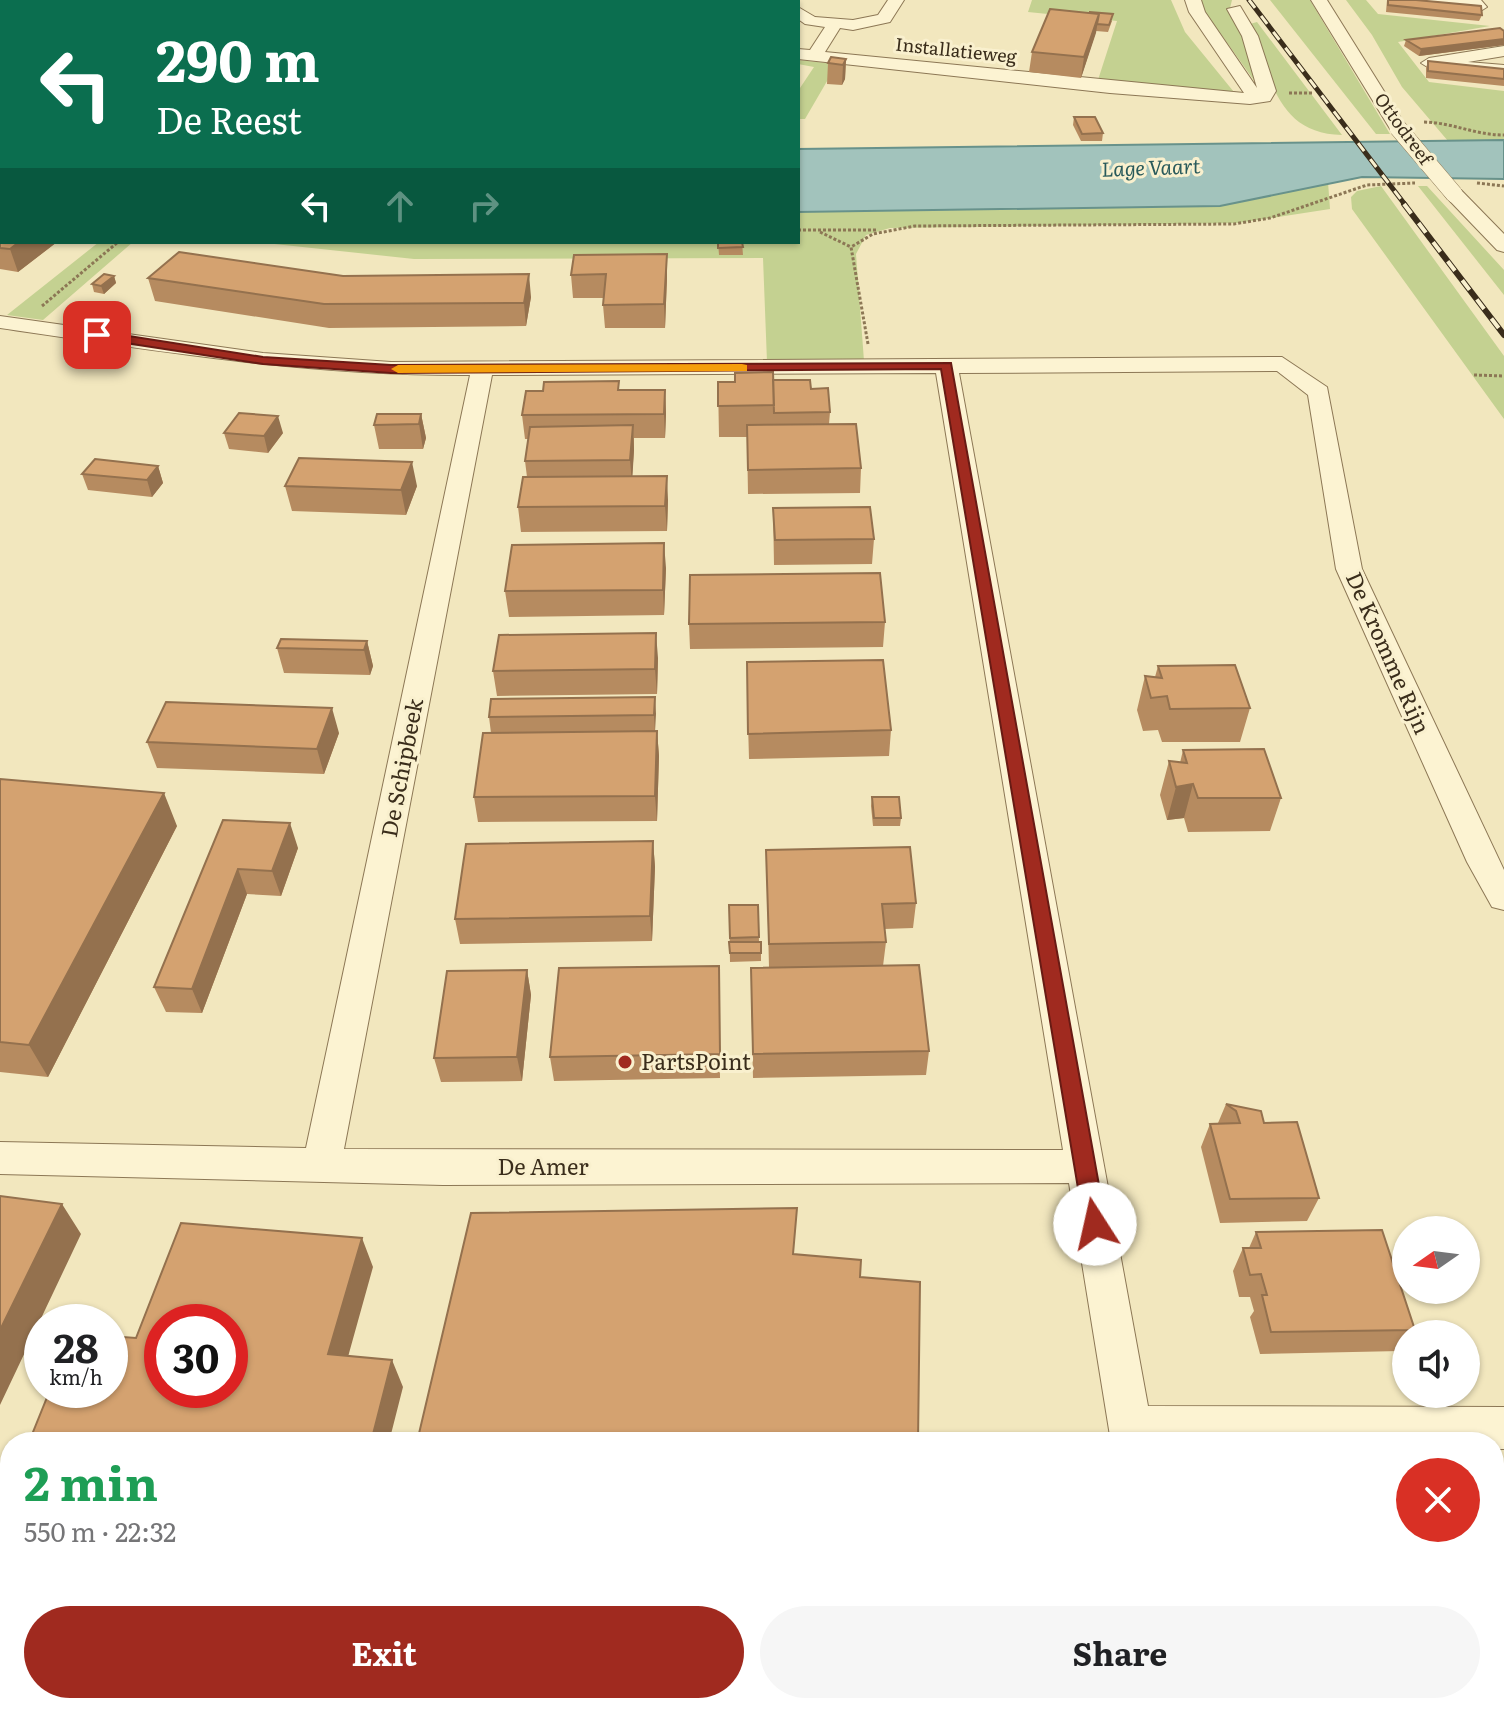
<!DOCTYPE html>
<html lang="en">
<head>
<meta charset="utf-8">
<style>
  body { margin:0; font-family:Literata,serif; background:#f6f6f6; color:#202124; height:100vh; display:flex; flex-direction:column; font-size:30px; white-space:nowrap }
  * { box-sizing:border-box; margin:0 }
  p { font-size:26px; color:#757577 }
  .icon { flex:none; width:44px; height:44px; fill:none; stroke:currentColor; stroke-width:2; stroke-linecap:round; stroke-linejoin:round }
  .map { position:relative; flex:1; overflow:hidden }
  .details { position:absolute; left:0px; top:1432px; width:1504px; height:282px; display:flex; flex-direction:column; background:#fff; border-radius:32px 32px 0 0; box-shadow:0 2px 6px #0004 }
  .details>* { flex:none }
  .top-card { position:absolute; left:0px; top:0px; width:800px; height:244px; box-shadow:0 2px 6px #0004; background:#0b6e4f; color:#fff; overflow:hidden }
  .needle { width:52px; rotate:256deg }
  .fabs { position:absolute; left:1392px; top:1216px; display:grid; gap:16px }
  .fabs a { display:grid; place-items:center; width:88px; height:88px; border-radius:50%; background:#fff; box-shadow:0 2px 6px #0004; font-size:40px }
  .speed { position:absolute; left:24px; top:1304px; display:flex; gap:16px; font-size:40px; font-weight:700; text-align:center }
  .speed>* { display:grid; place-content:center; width:104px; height:104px; border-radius:50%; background:#fff; box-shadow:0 2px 6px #0004; line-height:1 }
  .speed small { font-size:20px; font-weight:400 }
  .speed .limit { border:12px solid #d22; background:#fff; color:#111 }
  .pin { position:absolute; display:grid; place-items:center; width:68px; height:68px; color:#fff; margin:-34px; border-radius:16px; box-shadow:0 4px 12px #0006 }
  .me { position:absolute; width:88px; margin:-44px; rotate:350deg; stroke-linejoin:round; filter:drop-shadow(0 0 6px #0008) }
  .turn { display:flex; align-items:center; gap:28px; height:168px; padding:0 24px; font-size:36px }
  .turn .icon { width:104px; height:104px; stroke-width:2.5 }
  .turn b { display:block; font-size:56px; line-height:68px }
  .lanes { display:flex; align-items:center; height:76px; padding:0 24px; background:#0003; justify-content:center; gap:40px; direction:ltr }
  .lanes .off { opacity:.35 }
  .round { display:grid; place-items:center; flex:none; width:84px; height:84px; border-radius:42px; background:#f6f6f6 }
  .overview { display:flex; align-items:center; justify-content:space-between; height:136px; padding:0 24px }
  h1 { font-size:48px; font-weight:700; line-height:60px; color:#1e9e55 }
  .cta { display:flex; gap:16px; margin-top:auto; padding:16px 24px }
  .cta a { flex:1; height:92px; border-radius:48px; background:#a02a1f; color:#fff; font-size:32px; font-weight:700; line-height:92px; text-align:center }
  .cta a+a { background:#f6f6f6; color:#202124 }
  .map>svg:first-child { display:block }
  .green { fill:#c4d191 }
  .water { fill:#a2c3bc; stroke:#68928b; stroke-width:2 }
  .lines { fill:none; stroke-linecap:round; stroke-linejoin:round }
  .minor-casing { stroke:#8c7755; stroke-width:2 }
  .path { stroke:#8c7755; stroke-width:3; stroke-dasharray:3 2; stroke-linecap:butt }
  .minor { fill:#fcf3d2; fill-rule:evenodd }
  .rail-far1-casing { stroke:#3a2d1b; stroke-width:5 }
  .rail-casing { stroke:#3a2d1b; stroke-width:6 }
  .rail-far1 { stroke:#f9f0ce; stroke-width:3; stroke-dasharray:10; stroke-linecap:butt }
  .rail { stroke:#f9f0ce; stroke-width:4; stroke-dasharray:12; stroke-linecap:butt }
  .minor-bridge-casing { stroke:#8c7755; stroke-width:18; stroke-linecap:butt }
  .minor-bridge { stroke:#fcf3d2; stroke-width:17 }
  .wall { fill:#b68b60 }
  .shaded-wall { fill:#94714e }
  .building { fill:#d4a270; stroke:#94714e; stroke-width:2; fill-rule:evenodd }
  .route { fill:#a02a1f; stroke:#681b14; stroke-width:2 }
  .slow { fill:#f59e0b }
  .poi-dot { fill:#a02a1f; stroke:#f9f0ce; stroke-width:3 }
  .labels { text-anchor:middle; stroke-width:6; stroke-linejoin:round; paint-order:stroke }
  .far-street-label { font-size:18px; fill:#3a2d1b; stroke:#f9f0ce }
  .far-water-label { font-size:20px; font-style:italic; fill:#295a5b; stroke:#f9f0ce }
  .street-label { font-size:22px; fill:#3a2d1b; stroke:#f9f0ce }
  .poi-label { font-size:22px; fill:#3a2d1b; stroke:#f9f0ce; text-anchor:start }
</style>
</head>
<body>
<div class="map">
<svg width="1504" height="1713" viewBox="0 0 1504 1713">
  <rect width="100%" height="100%" fill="#f2e7be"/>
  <path class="green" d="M1032 0H1171L1185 32 1238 97 1097 83 1117 21 1028 12Z
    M1201 0H1232L1230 8 1236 17 1258 86 1203 9Z
    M1270 0H1310L1390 134H1376Z
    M1346 0H1366L1378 14 1490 26 1398 42 1429 82 1504 91V140L1448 141 1402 87 1372 35Z
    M1257 22 1342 135C1276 134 1270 75 1250 24Z
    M798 60 837 64 805 119H798V91L814 67 798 64Z
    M1328 182 1330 209 1238 223 890 228 866 235 856 254 864 361 767 362 763 258 414 259 256 242H798V212L1220 206Z
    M1381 186 1504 356V419L1352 209 1351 197 1357 191Z
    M1418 186H1427L1504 270V295Z
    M99 242H133L43 320 7 315Z"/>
  <path class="water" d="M1504 140V179L1362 177 1220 206 798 212V149Z"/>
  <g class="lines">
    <defs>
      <path id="minor" d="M634 0H651L632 2Z
        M665 0H681L664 2Z
        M888 0H904L890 22 853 30 840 28 825 52 1244 93 1189 12 1185 0H1201L1205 12 1257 88 1242 36 1227 9 1240 6 1258 36 1276 91 1270 101 1250 104 1110 93 798 59V49L810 50 825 27 805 24 798 19V7L815 17 853 20 878 15Z
        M1311 0H1327L1407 128 1404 132H1392Z
        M1404 0H1481L1487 7 1479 12 1412 5Z
        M1504 46V56L1468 62 1504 65V75L1429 68 1421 63 1429 58Z
        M1454 188 1461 190 1504 234V252L1497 250 1447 198 1444 194Z
        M0 316 263 353 391 362 1282 357 1327 387 1362 569 1504 870V910L1492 907 1467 862 1336 569 1308 395 1277 371 959 373 1148 1406 1504 1407V1449H1494V1442H1111L1069 1183 443 1185 0 1174V1142L306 1148 470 375C311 376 157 351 0 328ZM936 373 1063 1150 344 1149 492 375Z
        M1154 1704H1202L1204 1713H1156Z"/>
    </defs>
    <use href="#minor" class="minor-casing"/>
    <path class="path" d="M1289 93H1312
      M1424 122C1455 123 1474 135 1504 135
      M1477 183 1504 186
      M798 230H877
      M820 232 851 247
      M42 306 118 242
      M868 344 851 247 873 234 915 226 1234 224 1270 218 1367 185 1415 183
      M1474 375 1504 376"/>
    <use href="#minor" class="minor"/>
    <defs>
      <path id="rail-far1" d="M1249 0 1406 206"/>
      <path id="rail" d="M1404 204 1504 335"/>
    </defs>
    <use href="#rail-far1" class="rail-far1-casing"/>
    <use href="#rail" class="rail-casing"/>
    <use href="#rail-far1" class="rail-far1"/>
    <use href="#rail" class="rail"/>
    <defs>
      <path id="minor-bridge" d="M1398 128 1454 194"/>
    </defs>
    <use href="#minor-bridge" class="minor-bridge-casing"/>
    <use href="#minor-bridge" class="minor-bridge"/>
  </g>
  <path class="wall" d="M204 0H314L311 2H218Z
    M1387 0H1416L1482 15 1479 21 1386 12Z
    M1089 13 1112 21 1108 32 1096 31 1081 78 1029 72 1032 52Z
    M1504 31V45L1419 56 1404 46 1406 40Z
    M846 59 845 79 842 85 827 84 828 63Z
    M1428 61 1504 69V86L1426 78V68Z
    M1074 117 1103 133 1102 141H1081L1073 125Z
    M0 154 57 242 18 272 0 269Z
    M718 242H742L743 255H719Z
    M574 255 667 277 665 328H605L603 305 604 298H573L571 275Z
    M114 276 116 283 104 294 94 292 92 284Z
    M343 276 531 297 526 326 329 328 155 301 148 278Z
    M773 380 811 389 830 412 829 424 861 468 860 493 748 494 747 437H719L718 382Z
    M620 390H665L666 414 665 438H634V450L632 476 668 500 667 531 521 532 518 507 527 477 525 461 528 439H525L522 415Z
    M421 414 426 438 423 449H379L374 425Z
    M224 433H283L268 453 229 449Z
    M158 466 163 483 152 497 88 490 82 474Z
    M285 486H417L406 515 292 511Z
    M773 508 874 539 872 564 774 565Z
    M666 568 664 615 509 617 505 591Z
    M885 622 883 647 690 649 689 624Z
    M367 641 373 666 370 675 284 673 277 648Z
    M658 658 657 694 497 696 493 671Z
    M1158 666 1250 708 1240 742H1162L1158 730 1143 731 1137 710 1145 676 1155 677Z
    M747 687 891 730 889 756 749 759Z
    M655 697V731H657L659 756 657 821 478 822 474 797 491 733 489 717Z
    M339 733 324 774 157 768 147 742Z
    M1183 750 1281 798 1270 831 1188 832 1184 818 1167 820 1160 795 1169 761 1180 763Z
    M0 779 177 826 48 1077 0 1072Z
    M872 797 901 818 900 826H873L871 806Z
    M223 820 298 848 281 896 247 894 202 1013 166 1012 154 987Z
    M653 841 655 867 652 941 460 944 455 919Z
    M766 850 916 903 913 928 884 929 886 942 883 966 929 1051 926 1075 753 1078 751 992 769 967Z
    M729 905H758L759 942H761V961L730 962Z
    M719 966 720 1078 554 1081 550 1057Z
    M527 970 531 995 522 1081 441 1082 434 1058Z
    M1226 1104 1264 1123 1319 1198 1307 1221 1220 1223 1201 1147 1210 1124 1218 1123Z
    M1256 1232 1415 1330 1412 1334H1406V1342L1400 1351 1260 1354 1250 1317 1254 1311 1250 1297H1239L1233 1271 1243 1248H1249Z
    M837 1704H915V1713H836Z
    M1349 1704H1494L1504 1713H1351Z"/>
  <path class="shaded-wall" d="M13 0H48L47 2H10Z
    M294 0H314L311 2H294Z
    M2 6V29L0 30V7Z
    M1099 14 1096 33 1081 78 1084 57Z
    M1504 39V45L1419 56 1421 49Z
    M846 59 845 79 842 85 843 65Z
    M19 242H57L18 272 10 249Z
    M667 254V277L665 328 664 304Z
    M529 274 531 297 526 326 524 303Z
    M114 276 116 283 104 294 101 286Z
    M665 390 666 414 665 438 664 414Z
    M421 414 426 438 423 449 419 424Z
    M278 416 283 433 268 453 264 436Z
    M633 425 634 450 632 484 630 460Z
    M412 462 417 486 406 515 401 490Z
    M158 466 163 483 152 497 147 480Z
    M667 476 668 500 667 531 665 506Z
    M664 543 666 568 664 615 663 590Z
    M656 633 658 658 657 694 655 669Z
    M367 641 373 666 370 675 364 650Z
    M655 697 656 714 655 732 654 715Z
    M332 708 339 733 324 774 317 749Z
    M657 731 659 756 657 821 655 796Z
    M1193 784 1184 818 1167 820 1176 787Z
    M164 793 177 826 48 1077 29 1045Z
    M290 823 298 848 281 896 272 871Z
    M653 841 655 867 652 941 650 916Z
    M238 869 247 894 202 1013 192 989Z
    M527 970 531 995 522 1081 517 1057Z
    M62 1204 81 1234 0 1405V1330Z
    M362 1238 373 1267 341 1382 328 1354Z
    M392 1360 403 1387 389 1442H371Z"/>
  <path class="building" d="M0 0H13L10 2H2V6L0 7Z
    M27 0H170L166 2H23Z
    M1388 0H1416L1481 6 1482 15 1388 5Z
    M1050 9 1099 14 1084 57 1032 52Z
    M1089 12 1113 14 1109 25 1097 24 1099 14Z
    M1500 28 1504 31V39L1421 49 1406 40Z
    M831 57 846 59 843 65 828 63Z
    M1428 61 1504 69V79L1428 71Z
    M1074 117H1095L1103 133 1082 134Z
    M0 154 2 155V242H19L10 249 0 248Z
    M718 242H742L743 247 718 248Z
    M179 252 343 276 529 274 524 303 324 304 148 278Z
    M667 254 664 304 603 305 606 274 571 275 574 255Z
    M104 274 114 276 101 286 92 284Z
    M773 372 774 405 718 406V382H735V373Z
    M773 380H810L811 389 828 388 830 412 774 413Z
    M619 381 618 390H665L664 414 522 415 526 391H543L544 382Z
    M239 413 278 416 264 436 224 433Z
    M377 414H421L419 424 374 425Z
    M856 424 861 468 748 470 747 425Z
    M633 425 630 460 525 461 530 427Z
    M299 458 412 462 401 490 285 486Z
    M95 459 158 466 147 480 82 474Z
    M667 476 665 506 518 507 523 477Z
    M870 507 874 539 775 540 773 508Z
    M664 543 663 590 505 591 512 545Z
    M880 573 885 622 689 624 690 575Z
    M656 633 655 669 493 671 499 635Z
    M281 639 367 641 364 650 277 648Z
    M883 660 891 730 748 734 747 662Z
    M1235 665 1250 708 1170 709 1167 696 1151 698 1145 676 1162 678 1158 666Z
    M655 697 654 715 489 717 491 699Z
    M166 702 332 708 317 749 147 742Z
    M657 731 655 796 474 797 483 733Z
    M1264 749 1281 798H1198L1193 784 1176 787 1169 761 1187 763 1183 750Z
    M0 779 164 793 29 1045 0 1042Z
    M872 797H899L901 818H874Z
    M223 820 290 823 272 871 238 869 192 989 154 987Z
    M653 841 650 916 455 919 466 844Z
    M910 847 916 903 882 904 886 942 769 944 766 850Z
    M729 905H758L759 937 730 938Z
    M729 942H761V953H730Z
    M919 965 929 1051 753 1054 751 968Z
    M719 966 720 1054 550 1057 559 968Z
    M527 970 517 1057 434 1058 447 971Z
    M1226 1104 1261 1111 1264 1123 1297 1122 1319 1198 1230 1199 1210 1124 1240 1123 1236 1111Z
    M0 1196 62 1204 0 1330Z
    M797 1208 793 1254 861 1260 860 1277 920 1282 918 1442H417L471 1213Z
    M181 1223 362 1238 328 1354 392 1360 371 1442H29L50 1390H110V1336L136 1338ZM162 1322H230V1390H162Z
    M1382 1230 1415 1330 1271 1332 1262 1295H1267L1261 1274 1250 1275 1243 1248H1261L1256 1232Z
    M10 1487V1498H6Z
    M1494 1612 1504 1643V1713H1378L1376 1704H1494Z
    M843 1704H915V1711Z"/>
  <path class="route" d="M97 331 263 357 391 365 951 363 1106 1224 1103 1231 1095 1234 1087 1231 1084 1224 941 369 391 373 263 364 93 338 91 335Z"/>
  <path class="slow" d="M742 364 747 365V371L398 373 391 369 398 365Z"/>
  <circle class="poi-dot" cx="625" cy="1062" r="8"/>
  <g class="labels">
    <g class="far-street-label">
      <text transform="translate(956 51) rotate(6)" y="6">Installatieweg</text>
      <text transform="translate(1403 129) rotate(54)" y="6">Ottodreef</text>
    </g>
    <g class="far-water-label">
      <text transform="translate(1151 168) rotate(-2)" y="7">Lage Vaart</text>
    </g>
    <g class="street-label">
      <text transform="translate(1388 653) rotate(66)" y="8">De Kromme Rijn</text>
      <text transform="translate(402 768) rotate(-79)" y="8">De Schipbeek</text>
      <text x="543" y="1175">De Amer</text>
    </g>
    <g class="poi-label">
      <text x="641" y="1070">PartsPoint</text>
    </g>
  </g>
</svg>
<div class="fabs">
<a><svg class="needle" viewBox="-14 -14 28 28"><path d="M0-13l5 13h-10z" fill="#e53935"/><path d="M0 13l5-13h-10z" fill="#757577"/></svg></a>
<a><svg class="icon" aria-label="sound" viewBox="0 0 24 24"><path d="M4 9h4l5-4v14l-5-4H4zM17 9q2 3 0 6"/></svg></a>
</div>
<div class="speed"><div>28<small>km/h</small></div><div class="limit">30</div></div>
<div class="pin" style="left:97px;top:335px;background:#d93025"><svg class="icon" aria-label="arrive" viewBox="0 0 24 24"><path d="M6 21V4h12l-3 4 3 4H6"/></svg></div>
<svg class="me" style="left:1095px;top:1224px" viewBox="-20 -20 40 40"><circle r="19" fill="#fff"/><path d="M0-13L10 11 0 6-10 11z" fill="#a02a1f"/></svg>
<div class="top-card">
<div class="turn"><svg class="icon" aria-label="left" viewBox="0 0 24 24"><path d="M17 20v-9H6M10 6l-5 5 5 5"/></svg><div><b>290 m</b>De Reest</div></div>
<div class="lanes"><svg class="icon" aria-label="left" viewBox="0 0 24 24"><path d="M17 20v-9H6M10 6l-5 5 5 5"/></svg><svg class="icon off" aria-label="ahead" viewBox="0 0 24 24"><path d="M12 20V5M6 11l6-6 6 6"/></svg><svg class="icon off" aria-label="right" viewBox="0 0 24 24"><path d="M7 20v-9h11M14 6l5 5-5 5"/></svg></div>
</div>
<section class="details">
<div class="overview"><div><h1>2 min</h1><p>550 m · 22:32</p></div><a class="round" style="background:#d93025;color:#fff"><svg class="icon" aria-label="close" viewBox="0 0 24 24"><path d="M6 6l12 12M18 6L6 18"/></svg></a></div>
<div class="cta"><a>Exit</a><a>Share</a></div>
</section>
</div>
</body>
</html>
